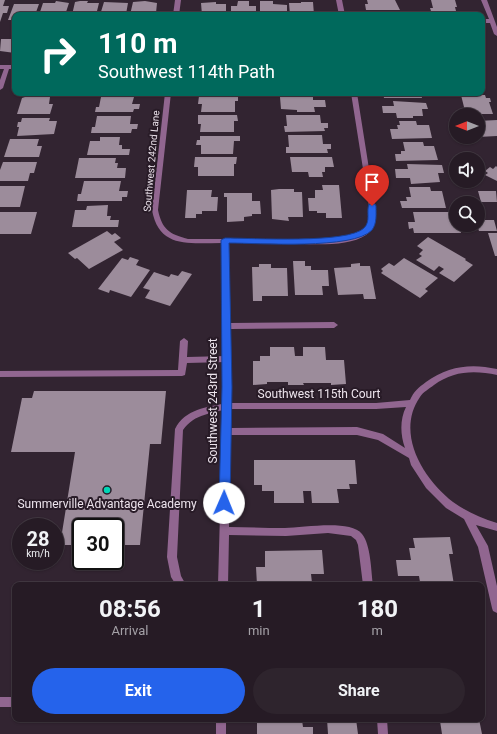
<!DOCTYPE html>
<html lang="en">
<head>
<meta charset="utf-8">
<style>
  body { margin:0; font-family:Roboto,sans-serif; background:#2e242d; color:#f1f3f6; height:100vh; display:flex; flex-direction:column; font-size:15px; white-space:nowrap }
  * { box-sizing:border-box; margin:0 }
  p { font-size:13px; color:#a4a1a7 }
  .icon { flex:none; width:22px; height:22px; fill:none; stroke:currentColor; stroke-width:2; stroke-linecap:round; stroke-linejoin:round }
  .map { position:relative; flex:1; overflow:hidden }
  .sheet { position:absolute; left:12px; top:582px; width:473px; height:140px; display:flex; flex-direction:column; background:#261b25; border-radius:8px; box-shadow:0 1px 3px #0004,0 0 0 1px #423942 }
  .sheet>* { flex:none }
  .hud { position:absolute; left:12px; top:12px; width:473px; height:84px; border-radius:8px; box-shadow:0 1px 3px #0004,0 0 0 1px #423942; background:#00695c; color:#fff; overflow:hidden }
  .needle { width:26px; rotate:270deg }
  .controls { position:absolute; left:449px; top:108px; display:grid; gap:8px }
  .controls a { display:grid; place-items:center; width:36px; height:36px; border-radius:50%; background:#261b25; box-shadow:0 1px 3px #0004,0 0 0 1px #423942; font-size:20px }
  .speed { position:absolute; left:12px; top:518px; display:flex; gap:8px; font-size:20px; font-weight:700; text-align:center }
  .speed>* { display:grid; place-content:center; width:52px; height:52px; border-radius:50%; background:#261b25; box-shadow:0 1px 3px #0004,0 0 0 1px #423942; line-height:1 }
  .speed small { font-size:10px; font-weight:400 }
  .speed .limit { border:2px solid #111; border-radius:6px; background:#fff; color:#111 }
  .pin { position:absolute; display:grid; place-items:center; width:34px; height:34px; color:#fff; margin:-41px -17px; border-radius:50% 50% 50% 0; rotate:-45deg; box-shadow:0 0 4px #0007 }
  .pin .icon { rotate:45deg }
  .me { position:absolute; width:44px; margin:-22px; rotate:1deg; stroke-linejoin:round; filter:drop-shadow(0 0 3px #0008) }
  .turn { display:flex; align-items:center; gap:14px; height:84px; padding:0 20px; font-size:18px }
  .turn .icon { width:52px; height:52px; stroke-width:2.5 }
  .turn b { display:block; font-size:28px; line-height:34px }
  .eta { display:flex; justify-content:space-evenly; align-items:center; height:68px; text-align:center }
  .eta b { font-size:24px; font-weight:700; line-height:28px }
  .cta { display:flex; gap:8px; margin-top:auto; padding:8px 20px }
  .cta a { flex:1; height:46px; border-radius:24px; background:#2563eb; color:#fff; font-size:16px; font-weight:700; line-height:46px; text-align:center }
  .cta a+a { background:#2e242d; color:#f1f3f6 }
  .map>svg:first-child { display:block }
  .building { fill:#9c8c9b }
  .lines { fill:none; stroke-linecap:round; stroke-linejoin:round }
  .lane { fill:#916690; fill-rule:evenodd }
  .street { fill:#916690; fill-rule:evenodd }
  .route { fill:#2563eb; stroke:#184099 }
  .poi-dot { fill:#01d5b6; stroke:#281b27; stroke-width:1.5 }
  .labels { text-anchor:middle; stroke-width:4; stroke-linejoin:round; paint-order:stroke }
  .far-street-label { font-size:10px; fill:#ece3ec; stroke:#281b27 }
  .street-label { font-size:12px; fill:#ece3ec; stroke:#281b27 }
  .poi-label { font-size:12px; fill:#ece3ec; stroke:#281b27 }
</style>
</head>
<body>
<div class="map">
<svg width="497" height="734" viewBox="0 0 497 734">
  <rect width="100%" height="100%" fill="#322431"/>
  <path class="building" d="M0 0H5L3 6H9L7 13H3L0 22Z
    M367 0H395L400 10H366L365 4H368Z
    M431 0H455L457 7H455L456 11H431L430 8H433Z
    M56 1 69 3 65 15H39L43 3H55Z
    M80 1H88L87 3H99L96 15H72L75 2Z
    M145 1 157 3 156 13 130 15 133 2Z
    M238 1H249V6H256V13H254V15H233V13H231V6H237Z
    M260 1H273V4L287 5V12H279L280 15H260Z
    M104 2 128 3 126 14 100 15Z
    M216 2V4H226V15H202L201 3Z
    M301 2H313L314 15H290L289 3H301Z
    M14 4H39L35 15H15V20H8Z
    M12 37H15V53L0 51 1 39H11Z
    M383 93H421L422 98H384Z
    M296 95H313V100H325L326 107H314L315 112H297V110L281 109 280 97H296Z
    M461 95H485L486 98H490L491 102H489L493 114H462L461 111H465Z
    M199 96H238V101H235V112H201L202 104H198Z
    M25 97H50L49 104H53L50 114H17L22 98Z
    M101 97H134L132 104H140L139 109H134L133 112H95L96 107H99Z
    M393 101 426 103 428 109H422L423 116H413V118H397L396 113H383L382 106H394Z
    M198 115H237L238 121H234V132H200L201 124H198Z
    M286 115H320L321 123H328V128H324L325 131 285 132 284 126H287Z
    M97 116H131L130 124H138L137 129H132L131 133H91L92 127H95Z
    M22 118H50L49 121H57L54 134 17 136 19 127H17L18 122H21Z
    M497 120V136L478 137V121Z
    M399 121H416L417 125H429L432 138 392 139 390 129H398L397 125H400Z
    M288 135H322L323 144H331V149H327L328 153H286V147H289Z
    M200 136H240V141H234L233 154H201V145H196L197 140H200Z
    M100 137H120L119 145H122V149H130L129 155H87L90 141H100Z
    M10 139H39L37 146H42L39 157H4Z
    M403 142H423L424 146H434L438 160 396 161 395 154H401V151H405Z
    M195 157H237L236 164H234V176H198V167H194Z
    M290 157H332L334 167H325V172H322L323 177H309L308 172H292Z
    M79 158H116L115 163H118L117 168H126L125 178H75Z
    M3 162H37L34 173H30L28 181H0V170Z
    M407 164 442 165 444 173H438L440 182 411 184 410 178H396L395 169H408Z
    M496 166 497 167V181L485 175 488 173 485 171 490 167 493 169Z
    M84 181H121L119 191H128L127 197H122V201H77L78 194H81Z
    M322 185H339L342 218H326V213H317V211H309L308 198H315V190H323Z
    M0 186H25L20 207H0Z
    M409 187H430L431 191H442L446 208H402L400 201H407L406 197H411Z
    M279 189H294V192H302L303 217H288L289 221 272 219 271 190Z
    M187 190H212L211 197H218L217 211H202V214H196V218H185Z
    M478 191H496L497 202H481Z
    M224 193H252V201H260L261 214H252V216L244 217V221L227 222V197H224Z
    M108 205 107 216H111L110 220H119L118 227H72L75 210H86L87 206Z
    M0 212H37L31 234H0Z
    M413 212H452L455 225H459L461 233H414L413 228 409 229 408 222H415Z
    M478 220H494L497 231H479L477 225Z
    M107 231 112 235 115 233 121 238 114 242 123 250 89 269 77 258 75 259 68 253Z
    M488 233H497V256H495Z
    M428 237 466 259 465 260 473 265 454 282 439 273 444 269 439 266 434 271 416 260 422 256 419 254 423 250 417 246Z
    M130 257 139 260 136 265 150 270 131 297 110 290 109 293 98 289 122 258 128 260Z
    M404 258 438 278 425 289 428 291 420 298 381 273 383 271 381 269 389 263 394 266Z
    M293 261H305V266H311V270H328L329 286H322L323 295H295Z
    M360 263V266H370L376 299H364L363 294 338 295 334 268 351 267V264Z
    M259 264H271V268H287L288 296H262V301H253L252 267H259Z
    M182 271 192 274 170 306 145 298 150 290 143 288 154 272 169 277 171 274 178 276Z
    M270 347H294L295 356H303V347H325L326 360H344L346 384 331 385V383H303L304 385H288V382H267V384L253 385V361H260V356H270Z
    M34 391H166L161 444H150L140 545H115V527H81V545H60L75 452H11L22 398H32Z
    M254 460H355L357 484H349L350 489H337L339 503H312L311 491H303L304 503H274V491H262V485H254Z
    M450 537 453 554H449L454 585H414V582H420L419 576H398L396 560H411L409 548H415L413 538Z
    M322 550 324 574H311L312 583 257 585 256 567H265V551Z
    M327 719H356L358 734H328Z
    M418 719H479L482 734H442L440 721H418Z
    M257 720H302L303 727H313V734H257Z"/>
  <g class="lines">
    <path class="lane" d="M184 338 188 341 187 357 226 356 229 357 230 359 229 361 226 362 187 363 185 375 182 376 0 377V371L178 370 180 341Z
      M227 403 230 404 231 406 230 408C212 414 195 413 183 430L177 557 181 576 186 585H176L171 577 167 557 175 429C185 409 207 407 227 403Z"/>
    <path class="street" d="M175 0H181L179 15H173Z
      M336 0H342L345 15H339Z
      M481 0H487L497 27V36L494 34 490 23H482V19H489Z
      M0 65H15V69H9L3 88 0 90V80L4 69H0Z
      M165 93H171L158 210C162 229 169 234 188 239H313C327 239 355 240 365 228 368 224 369 218 370 213L351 93H357L376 213C375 221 373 230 366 235 347 248 306 244 284 243 266 243 247 243 229 243L230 323 334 322 338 325 334 328 230 329 231 403H376L410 400C414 391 418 388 426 382 448 366 471 363 497 369V375C474 370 453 371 434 385 429 389 423 392 420 397 395 433 423 479 453 502 467 512 481 518 497 523V531L476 525 488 546 497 586V613L493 611 492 608 478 547 464 519 446 508 426 488 411 465 409 458 378 440 357 435H231L229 527C247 527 266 528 285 528 303 528 350 519 362 534 371 545 371 571 373 585H363L358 545 356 540 351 536 328 533 286 536 229 535 228 585H218L223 406 222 243C190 243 159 249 152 210ZM406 407C400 419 400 434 405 448L383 434 357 427 231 428V409H376Z
      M0 697H15V707H0Z
      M216 719H226V734H216Z
      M377 719H387L388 734H378Z"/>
  </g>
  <path class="route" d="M369 204H375L376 206C376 215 377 223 372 230 354 250 257 243 229 243L232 387 230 503 228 506 224 508 221 506 219 503 222 387 221 240 225 238C251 238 348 244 364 228 371 221 366 212 369 204Z"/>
  <circle class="poi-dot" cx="107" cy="490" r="4"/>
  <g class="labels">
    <g class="far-street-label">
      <text transform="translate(151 161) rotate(-85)" y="4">Southwest 242nd Lane</text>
    </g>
    <g class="street-label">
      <text x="319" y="398">Southwest 115th Court</text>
      <text transform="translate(213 401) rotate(-90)" y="4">Southwest 243rd Street</text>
    </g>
    <g class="poi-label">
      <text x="107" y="508">Summerville Advantage Academy</text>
    </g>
  </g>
</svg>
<div class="controls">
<a><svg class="needle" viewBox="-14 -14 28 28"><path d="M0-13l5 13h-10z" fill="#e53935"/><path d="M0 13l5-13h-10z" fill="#a4a1a7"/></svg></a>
<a><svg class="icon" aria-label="sound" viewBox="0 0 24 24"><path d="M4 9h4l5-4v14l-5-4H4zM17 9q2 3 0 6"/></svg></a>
<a><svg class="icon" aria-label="search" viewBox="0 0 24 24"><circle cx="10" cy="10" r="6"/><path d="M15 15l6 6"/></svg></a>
</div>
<div class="speed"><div>28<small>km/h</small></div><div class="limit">30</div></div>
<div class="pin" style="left:372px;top:206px;background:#d93025"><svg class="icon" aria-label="arrive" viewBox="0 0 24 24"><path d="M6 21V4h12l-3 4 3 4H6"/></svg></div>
<svg class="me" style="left:224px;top:503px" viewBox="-20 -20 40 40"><circle r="19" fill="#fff"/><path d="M0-13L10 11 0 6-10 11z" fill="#2563eb"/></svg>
<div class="hud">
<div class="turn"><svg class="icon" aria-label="right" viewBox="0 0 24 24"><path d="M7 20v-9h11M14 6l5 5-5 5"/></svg><div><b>110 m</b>Southwest 114th Path</div></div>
</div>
<section class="sheet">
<div class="eta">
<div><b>08:56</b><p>Arrival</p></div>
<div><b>1</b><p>min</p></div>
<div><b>180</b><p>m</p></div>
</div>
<div class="cta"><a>Exit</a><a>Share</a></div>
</section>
</div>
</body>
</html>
